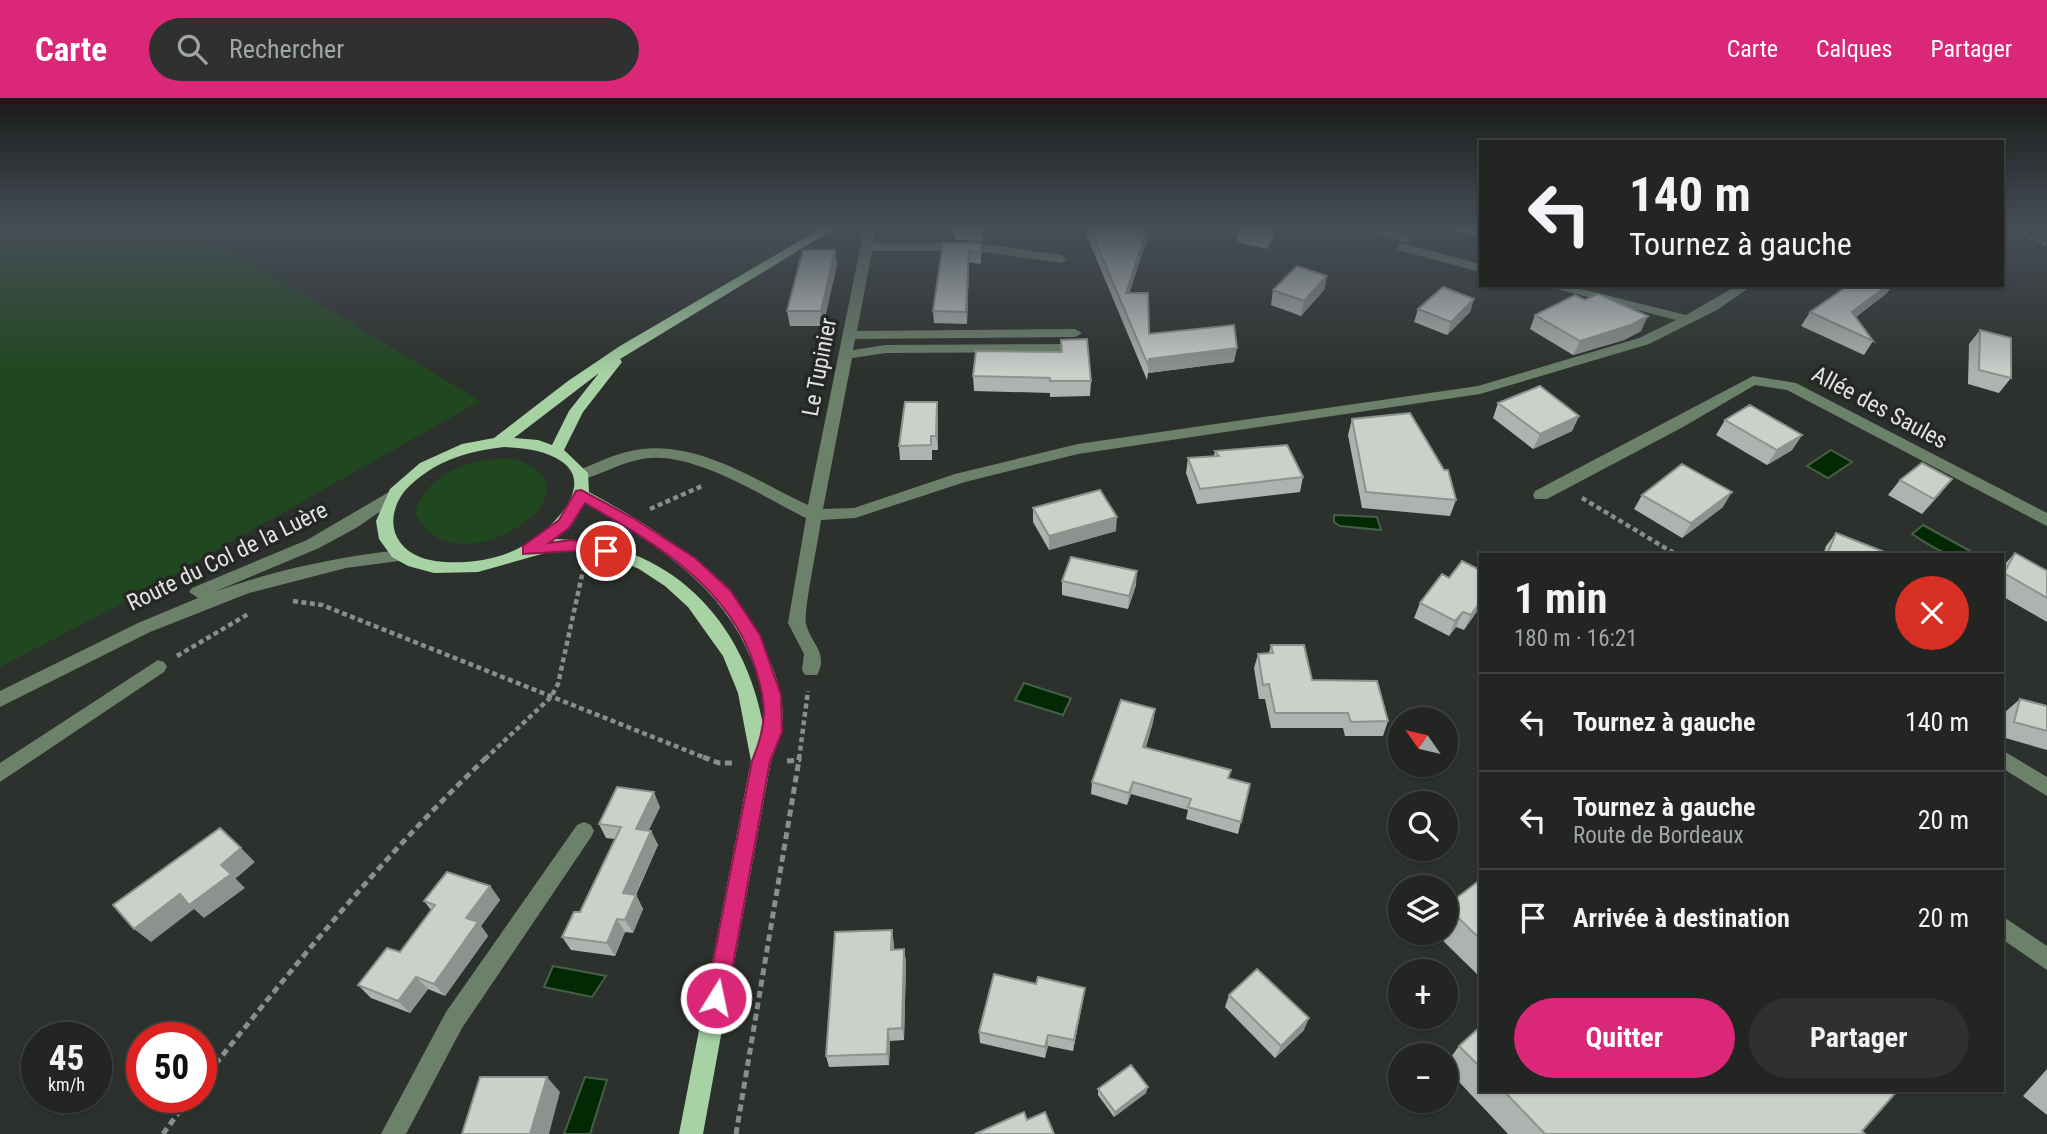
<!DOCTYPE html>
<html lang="fr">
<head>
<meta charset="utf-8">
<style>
  body { margin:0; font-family:"Roboto Condensed",sans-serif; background:#2e312f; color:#f1f3f6; height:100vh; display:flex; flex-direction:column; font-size:26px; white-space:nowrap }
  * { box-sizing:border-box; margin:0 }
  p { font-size:23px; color:#a2a5a5 }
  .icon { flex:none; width:38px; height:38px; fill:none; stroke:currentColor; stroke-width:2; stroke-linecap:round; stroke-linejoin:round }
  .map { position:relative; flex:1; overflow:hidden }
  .panel { position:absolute; left:1479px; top:455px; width:525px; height:539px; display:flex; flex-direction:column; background:#222522; border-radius:0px; box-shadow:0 2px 5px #0004,0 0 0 2px #3f4240 }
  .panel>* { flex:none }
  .hud { position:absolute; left:1479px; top:42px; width:525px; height:147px; border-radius:0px; box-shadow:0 2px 5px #0004,0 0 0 2px #3f4240; background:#222522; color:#f1f3f6; overflow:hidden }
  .needle { width:46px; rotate:304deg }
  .controls { position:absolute; left:1388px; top:609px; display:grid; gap:14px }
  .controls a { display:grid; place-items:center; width:70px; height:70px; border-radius:50%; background:#222522; box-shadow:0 2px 5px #0004,0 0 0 2px #3f4240; font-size:35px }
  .speed { position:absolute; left:21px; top:924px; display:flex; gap:14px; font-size:35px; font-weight:700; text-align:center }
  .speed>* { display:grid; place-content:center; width:91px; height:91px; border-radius:50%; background:#222522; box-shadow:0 2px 5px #0004,0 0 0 2px #3f4240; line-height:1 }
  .speed small { font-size:18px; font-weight:400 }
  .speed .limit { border:10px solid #d22; background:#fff; color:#111 }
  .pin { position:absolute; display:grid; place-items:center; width:60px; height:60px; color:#fff; margin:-30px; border:4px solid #fff; border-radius:50%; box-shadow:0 2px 7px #0007 }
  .me { position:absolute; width:77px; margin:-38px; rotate:10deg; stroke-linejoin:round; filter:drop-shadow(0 0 5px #0008) }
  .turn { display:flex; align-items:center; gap:24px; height:147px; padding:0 35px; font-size:32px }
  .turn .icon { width:91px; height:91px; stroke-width:2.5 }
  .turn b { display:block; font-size:49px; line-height:60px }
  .round { display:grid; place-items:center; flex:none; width:74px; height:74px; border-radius:37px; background:#2e312f }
  .summary { display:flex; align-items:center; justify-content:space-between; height:119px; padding:0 35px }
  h1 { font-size:42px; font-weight:700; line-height:52px }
  .button { display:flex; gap:14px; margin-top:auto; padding:14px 35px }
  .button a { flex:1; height:80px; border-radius:42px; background:#db2777; color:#fff; font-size:28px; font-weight:700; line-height:80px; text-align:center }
  .button a+a { background:#2e312f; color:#f1f3f6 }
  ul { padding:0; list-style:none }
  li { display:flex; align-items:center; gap:21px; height:98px; padding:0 35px; border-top:2px solid #3f4240 }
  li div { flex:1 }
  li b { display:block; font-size:26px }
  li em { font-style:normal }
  header { display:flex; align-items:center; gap:42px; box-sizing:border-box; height:98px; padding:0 35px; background:#db2777; color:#fff }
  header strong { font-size:33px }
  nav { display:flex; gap:38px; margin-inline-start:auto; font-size:24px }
  .search { width:490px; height:63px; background:#2e312f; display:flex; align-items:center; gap:18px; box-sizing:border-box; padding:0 24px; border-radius:38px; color:#a2a5a5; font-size:26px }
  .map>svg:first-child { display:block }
  .green { fill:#20471f }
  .water { fill:#032804; stroke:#466046; stroke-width:2 }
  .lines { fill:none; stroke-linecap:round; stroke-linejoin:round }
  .path-far2 { stroke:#8b8e8a; stroke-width:3.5; stroke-dasharray:4.5 2.5; stroke-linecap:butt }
  .path-far1 { stroke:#8b8e8a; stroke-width:4.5; stroke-dasharray:5 3.5; stroke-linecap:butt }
  .path { stroke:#8b8e8a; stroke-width:5; stroke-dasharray:7 4.5; stroke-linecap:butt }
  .minor { fill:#6c816a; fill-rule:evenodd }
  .major { fill:#a7d2a4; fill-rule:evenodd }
  .wall { fill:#afb3af }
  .shaded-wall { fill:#8e928e }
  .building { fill:#cbd0cb; stroke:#8e928e; stroke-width:2 }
  .route { fill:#db2777; stroke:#8e194d; stroke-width:2 }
  .labels { text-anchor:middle; stroke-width:7; stroke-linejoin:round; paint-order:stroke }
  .street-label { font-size:23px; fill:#e1e3e0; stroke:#242723 }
</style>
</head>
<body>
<header>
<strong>Carte</strong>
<div class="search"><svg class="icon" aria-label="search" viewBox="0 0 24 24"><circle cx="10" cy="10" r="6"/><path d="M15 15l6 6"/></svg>Rechercher</div>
<nav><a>Carte</a><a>Calques</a><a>Partager</a></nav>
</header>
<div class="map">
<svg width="2047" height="1036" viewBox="0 0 2047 1036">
  <rect width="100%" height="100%" fill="#2d312d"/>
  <path class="green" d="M0 131H196L480 303 125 504 0 569Z
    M510 360C621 389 449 499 415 414 430 372 469 362 510 360Z"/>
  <path class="water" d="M1831 352 1852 364 1828 380 1807 368Z
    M1334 417 1377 419 1381 432 1340 428 1334 424Z
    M1923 427 1970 453C1953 466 1927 445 1912 436Z
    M1024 585 1071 600 1063 617 1015 602Z
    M553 868 606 878 592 899 544 889Z
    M585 979 607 982 590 1036H564Z"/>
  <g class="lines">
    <path class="path-far2" d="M2017 131 2047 147"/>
    <path class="path-far1" d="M1582 400 1677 457
      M650 411 702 388
      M293 503 322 507 708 661
      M177 558 250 515
      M485 661 551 599 558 586 584 468
      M799 661 808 593"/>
    <path class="path" d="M703 659 719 665H736
      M787 663 799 662V659
      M201 984C292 871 382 758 487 659
      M163 1036 190 999
      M736 1036 799 662"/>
    <path class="minor" d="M864 131H876L873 145H977L1061 157 1067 161 1061 165 977 153H872L857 233 1075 231 1082 235 1075 239 855 241 853 252 886 247 1064 246 1071 250 1064 254 886 255 852 260 823 411 854 410 955 376 1078 346 1478 288 1639 240 1676 222 1542 187H1565L1686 217 1738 187H1753L1717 212 1649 246 1480 296 1078 356 965 384 855 420 821 422C819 440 803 514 806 526 811 546 829 555 817 577H805L802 572 804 556 788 525 806 420C761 398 688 349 638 362 618 366 600 377 581 382L573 377 576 373C595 366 616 355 636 352 696 341 757 383 808 407Z
      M1362 131H1380L1413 141 1407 145Z
      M1402 145 1480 166V174L1398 152V146Z
      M1753 278 1796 285 2047 415V428L1787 292 1755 287 1683 329 1547 401H1535L1533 397 1535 393Z
      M394 391 400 392 402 396 400 400 356 430 319 450 214 494C275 472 336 459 400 452L408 458 406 462 346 470 249 495 150 534 0 609V593L138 525 198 500 189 494 192 490 307 442Z
      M158 562 164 564 167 569 164 574 0 684V665Z
      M2002 652 2047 679V698L2002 670Z
      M584 724 591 727 594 733 591 739 462 930 406 1036H381L446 914 577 727Z
      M2002 818 2047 848V872L2002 841Z"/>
    <path class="major" d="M820 131H834L620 261 622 264 583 314 564 352 588 375 589 394C663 435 737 479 769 561 785 599 788 624 771 663L703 1036H679L751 663 738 595 723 558 688 509 665 488 639 471 612 459 585 453H552L478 474 434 475 408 468 392 459 379 441 376 423 390 391 420 365 462 346 494 340 568 283 620 248ZM599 275 569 313 552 347 538 342 514 340ZM504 349C522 350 539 351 556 360 602 384 550 433 523 448 498 462 463 467 435 463 400 458 382 430 401 398 408 387 422 377 433 370 455 357 479 352 504 349ZM585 405C653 444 723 487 752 563 761 585 766 608 764 631 745 521 669 443 554 441L572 427Z"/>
  </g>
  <path class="wall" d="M983 131 982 143 955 142V135Z
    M1086 131H1148L1147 141 1129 195 1149 236 1234 264 1148 275 1147 282 1086 136Z
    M1239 131H1278L1267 151 1237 144Z
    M1451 131H1480V139Z
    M943 145H981V166L969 164 967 226 934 225 933 213Z
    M835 152 837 167 823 228H790L787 213Z
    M1327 178 1324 192 1301 218 1271 207 1273 192Z
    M1849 187H1892L1887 195 1856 219 1873 243 1864 257 1801 228 1810 214Z
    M1474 201 1470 214 1447 237 1414 224 1418 211Z
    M1535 217 1641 233 1624 242 1573 257 1530 231Z
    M1980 232 2011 280 1999 295 1968 286 1969 246Z
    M1061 242 1091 283 1090 298 1050 299V295L974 293 973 278 1061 254Z
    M1498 305 1579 318 1572 333 1533 351 1493 320Z
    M938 318V352H932V362H900L899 348Z
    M1352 321 1444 372 1456 402 1450 418 1362 410 1348 337Z
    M1725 322 1802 337 1792 352 1767 367 1716 337Z
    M1215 353 1303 379 1300 394 1197 406 1186 375 1188 360 1214 358Z
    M1900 382 1940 396 1922 416 1888 397Z
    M1642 397 1723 409 1682 440 1634 411Z
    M1033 410 1116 433 1049 452 1033 424Z
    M1836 435 1892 457H1823L1826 448Z
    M2015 455 2047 473V524L2002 498V469Z
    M1062 483 1136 487 1128 511 1062 497Z
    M1420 505 1480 509 1464 532 1456 529 1449 538 1414 520Z
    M1271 547 1312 582 1388 623 1383 638H1345L1343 630H1271L1265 601H1259L1254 570 1258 556 1269 555Z
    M2020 601 2047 608V652L2002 639V624L2004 615Z
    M1155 611 1153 624 1146 649 1229 681 1250 686 1238 736 1186 721 1188 712 1131 696 1127 707 1091 696 1092 684Z
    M660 709 648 733H651L658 747 636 797 643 811 633 835 625 834 615 858 571 852 562 839 580 814 615 741 606 740 599 726Z
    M1480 782V879L1435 835H1446V808Z
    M490 788 500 802 481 828 488 838 445 898 428 891 410 915 371 900 358 887 400 854 431 812 424 803Z
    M894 845V852L904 851 906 864 904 942 890 943 889 967 829 969 826 958Z
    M1036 886 1085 890 1083 901 1073 953 1048 948 1045 960 980 945 979 934Z
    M1229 897 1304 932 1275 960 1225 909Z
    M1480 929V992H1898L1862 1033 1865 1036H1508L1446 970V966L1459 948Z
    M2047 971V1017L2023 998Z
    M1098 991 1146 995 1114 1019 1098 997Z"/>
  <path class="shaded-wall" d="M1147 131V141L1125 209 1126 195Z
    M1273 131H1278L1267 151 1270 136Z
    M835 152 837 167 823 228 821 213Z
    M969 153V164L967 226 966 214Z
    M1327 178 1324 192 1301 218 1304 203Z
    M1888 187H1892L1887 195 1843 228 1852 214Z
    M1474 201 1470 214 1447 237 1451 224Z
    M1648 218 1641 233 1624 242 1573 257 1580 243Z
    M1237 250 1234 264 1148 275 1149 261Z
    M937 304 938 318V352L936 338Z
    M1579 318 1572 333 1533 351 1540 336Z
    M1802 337 1792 352 1767 367 1777 352Z
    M1952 381 1940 396 1922 416 1934 401Z
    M1732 394 1723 409 1682 440 1691 425Z
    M1117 419 1116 433 1049 452V438Z
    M1137 473 1136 487 1128 511 1129 498Z
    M1480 504V509L1464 532 1471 517Z
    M1463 514 1456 529 1449 538 1455 523Z
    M1155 611 1153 624 1142 661 1143 649Z
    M1133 684 1131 696 1127 707 1129 695Z
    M654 694 660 709 643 745 636 731Z
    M651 733 658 747 630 808 623 795Z
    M241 750 255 764 235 781 221 767Z
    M231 776 245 790 204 820 194 811 151 844 134 831 180 796Z
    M490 788 500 802 481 828 488 838 445 898 434 886 466 820Z
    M636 797 643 811 633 835 625 822Z
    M617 821 625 834 615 858 607 845Z
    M892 832 894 845 893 865 891 852Z
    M904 851 906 864 904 942 902 930Z
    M416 879 428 891 410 915 398 903Z
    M1085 890 1083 901 1073 953 1074 942Z
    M1309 920 1304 932 1275 960 1281 948Z
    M888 931 890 943 889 967 887 956Z
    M1048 937V948L1045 960V949Z
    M547 979 560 994 549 1036H530Z
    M1148 989 1146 995 1114 1019 1115 1014Z"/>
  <path class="building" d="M956 131H982V136L955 135Z
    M1090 131H1147L1126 195H1148L1149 236 1234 227 1237 250 1149 261 1148 267Z
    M1246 131H1273L1270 136Z
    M943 145H981V155L969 153 966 214 933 213Z
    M803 152H835L821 213H787Z
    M1297 168 1327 178 1304 203 1273 192Z
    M1849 187H1888L1852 214 1873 243 1810 214Z
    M1443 189 1474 201 1451 224 1418 211Z
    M1598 196 1648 218 1631 227 1580 243 1535 217 1575 197 1585 202Z
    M1980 232 2011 240V280L1979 272Z
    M1087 241 1091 283H1050V280L973 278 976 253 1062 254 1061 242Z
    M1540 288 1579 318 1540 336 1498 305Z
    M905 304H937L936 338H931V347L899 348Z
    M1750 307 1802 337 1777 352 1725 322Z
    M1410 315 1444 372H1448L1456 402 1366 394 1352 321Z
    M1287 347 1303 379 1200 391 1188 360 1219 358 1215 353Z
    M1922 365 1952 381 1934 401 1900 382Z
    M1682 366 1732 394 1691 425 1642 397Z
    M1100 392 1117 419 1049 438 1033 410Z
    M1836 435 1892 457H1827Z
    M2015 455 2047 473V500L2004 475Z
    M1071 459 1137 473 1129 498 1062 483Z
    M1462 463 1480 472V504L1471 517 1463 514 1455 523 1420 505 1442 476 1449 480Z
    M1271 547H1304L1312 582 1377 583 1388 623 1351 624 1348 615H1275L1269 586 1263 587 1258 556 1273 555Z
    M2020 601 2047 608V633L2014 624Z
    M1121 602 1155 611 1143 649 1231 672 1228 680 1250 686 1241 724 1188 709 1191 701 1133 684 1129 695 1092 684Z
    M617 689 654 694 636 731 651 733 623 795 636 797 625 822 617 821 607 845 562 839 574 814H580L621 729 599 726Z
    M220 730 241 750 221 767 231 776 189 807 180 796 134 831 113 807Z
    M447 774 490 788 466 820 478 824 434 886 416 879 398 903 358 887 387 850 400 854 435 807 424 803Z
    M1480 782V841L1446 808Z
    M892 832 891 852 904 851 902 930 888 931 887 956 826 958 835 834Z
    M1257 871 1309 920 1281 948 1229 897Z
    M994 876 1036 886 1038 879 1085 890 1074 942 1048 937 1045 949 979 934Z
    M1480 929V969L1459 948Z
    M1131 967 1148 989 1115 1014 1098 991Z
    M480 979H547L530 1036H462Z
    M1503 992H1898L1862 1033 1865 1036H1545Z
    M1024 1014 1027 1022 1045 1014 1054 1036H975Z"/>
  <linearGradient id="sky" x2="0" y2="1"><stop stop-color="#191b19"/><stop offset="0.47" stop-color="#464e57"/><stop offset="1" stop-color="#464e57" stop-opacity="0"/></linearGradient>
  <rect width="2047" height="276" fill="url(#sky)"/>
  <path class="route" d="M581 392 633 420 695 460 730 492 760 537 781 597 782 634 770 663 727 900 724 907 716 910 709 907 706 900 752 663C768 625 767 605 754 566 727 486 654 445 585 405L569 430 549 445 571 442 606 448 611 450V457L571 453 523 456V448L559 422 576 393Z"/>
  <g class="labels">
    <g class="street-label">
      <text transform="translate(819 269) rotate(-79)" y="8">Le Tupinier</text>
      <text transform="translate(1880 309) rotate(28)" y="8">Allée des Saules</text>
      <text transform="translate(227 458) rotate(-26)" y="8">Route du Col de la Luère</text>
    </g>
  </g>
</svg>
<div class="controls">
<a><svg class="needle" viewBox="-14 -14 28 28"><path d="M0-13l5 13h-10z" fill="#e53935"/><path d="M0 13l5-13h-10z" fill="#a2a5a5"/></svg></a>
<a><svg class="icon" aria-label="search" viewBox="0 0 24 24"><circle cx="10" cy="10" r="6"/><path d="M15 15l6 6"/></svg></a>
<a><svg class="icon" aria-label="layers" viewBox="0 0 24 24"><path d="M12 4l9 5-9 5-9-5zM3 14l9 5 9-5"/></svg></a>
<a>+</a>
<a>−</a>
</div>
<div class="speed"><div>45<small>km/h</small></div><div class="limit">50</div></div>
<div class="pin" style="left:606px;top:453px;background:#d93025"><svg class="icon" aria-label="arrive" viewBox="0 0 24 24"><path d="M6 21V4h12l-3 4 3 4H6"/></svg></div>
<svg class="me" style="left:716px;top:900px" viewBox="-20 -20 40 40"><circle r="17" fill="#db2777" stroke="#fff" stroke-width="3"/><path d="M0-11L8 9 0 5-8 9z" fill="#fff"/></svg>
<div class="hud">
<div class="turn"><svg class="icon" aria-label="left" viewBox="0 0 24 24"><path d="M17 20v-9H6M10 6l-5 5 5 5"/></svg><div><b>140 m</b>Tournez à gauche</div></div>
</div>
<section class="panel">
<div class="summary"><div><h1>1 min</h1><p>180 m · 16:21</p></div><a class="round" style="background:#d93025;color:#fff"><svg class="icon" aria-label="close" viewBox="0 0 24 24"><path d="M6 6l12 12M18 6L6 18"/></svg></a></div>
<ul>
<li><svg class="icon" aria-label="left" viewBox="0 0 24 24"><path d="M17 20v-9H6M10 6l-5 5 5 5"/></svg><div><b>Tournez à gauche</b></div><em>140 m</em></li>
<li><svg class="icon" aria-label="left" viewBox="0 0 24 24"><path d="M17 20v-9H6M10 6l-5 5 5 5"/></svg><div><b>Tournez à gauche</b><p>Route de Bordeaux</p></div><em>20 m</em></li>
<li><svg class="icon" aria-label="arrive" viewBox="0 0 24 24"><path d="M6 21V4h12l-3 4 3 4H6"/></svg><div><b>Arrivée à destination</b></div><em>20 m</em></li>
</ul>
<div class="button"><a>Quitter</a><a>Partager</a></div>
</section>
</div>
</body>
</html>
